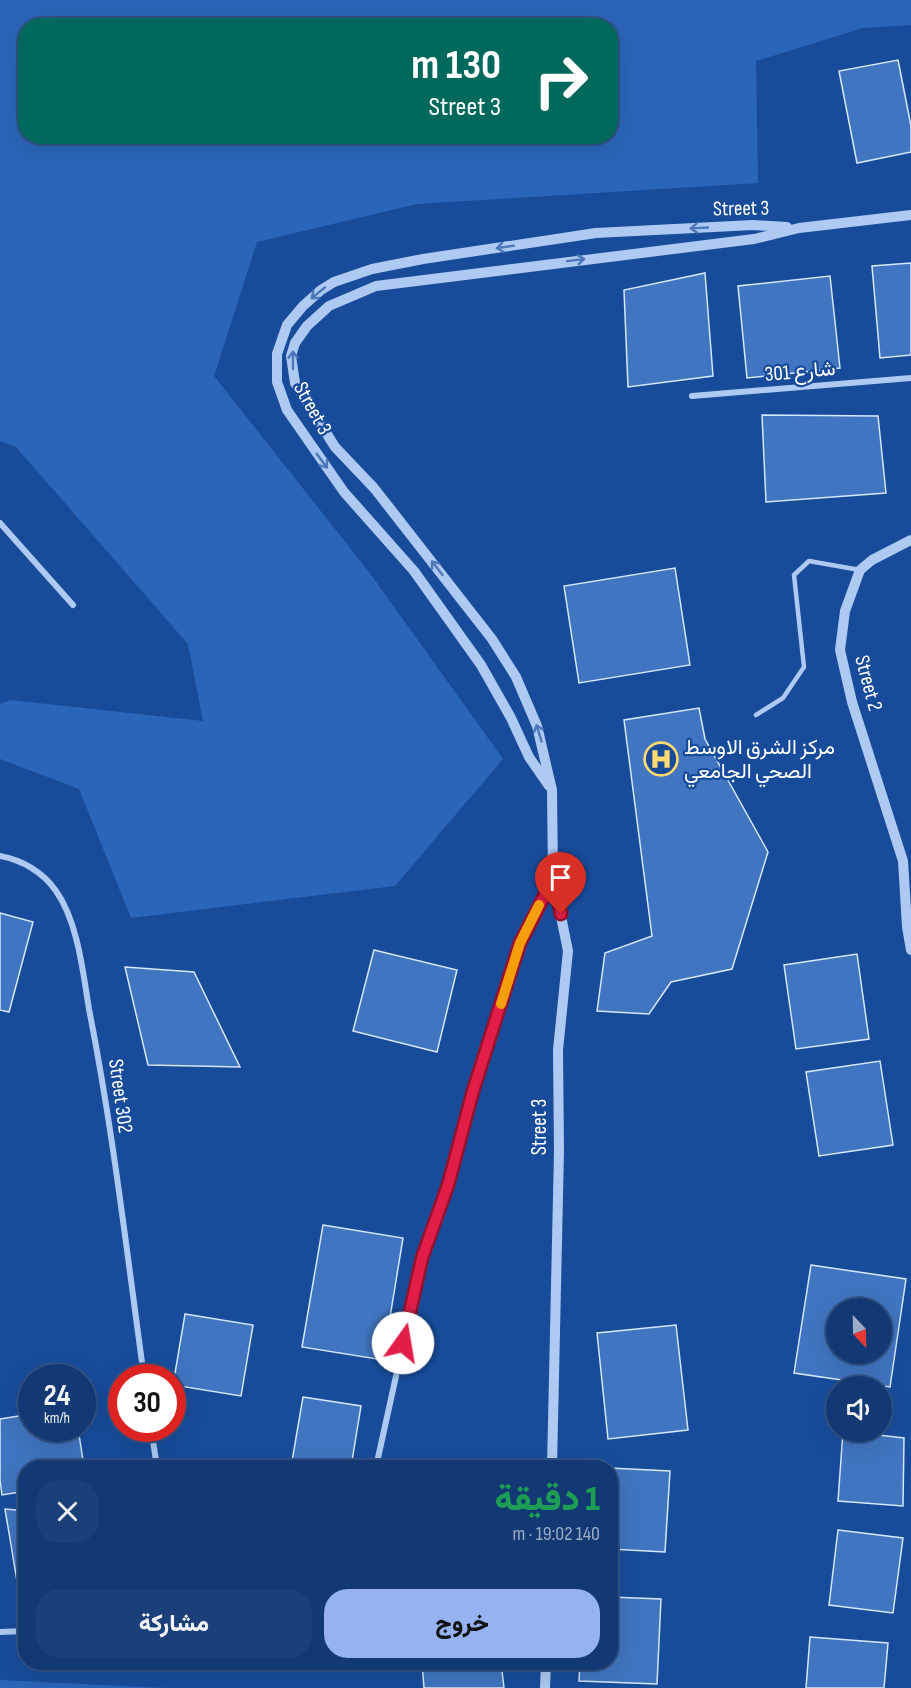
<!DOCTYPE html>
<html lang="ar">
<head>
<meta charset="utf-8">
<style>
  body { margin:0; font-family:"Sofia Sans Condensed",Vazirmatn,sans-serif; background:#1b4079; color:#f1f3f6; direction:rtl; height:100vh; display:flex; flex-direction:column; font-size:22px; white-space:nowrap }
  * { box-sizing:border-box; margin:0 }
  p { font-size:20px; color:#9cacc5 }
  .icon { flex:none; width:33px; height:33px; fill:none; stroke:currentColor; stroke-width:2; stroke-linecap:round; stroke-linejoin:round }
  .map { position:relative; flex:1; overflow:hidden; direction:ltr }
  .details { position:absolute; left:18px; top:1460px; width:600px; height:210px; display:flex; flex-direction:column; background:#123974; border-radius:24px; box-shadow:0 6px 24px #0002,0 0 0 2px #315386; direction:rtl }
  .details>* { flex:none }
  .hud { position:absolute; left:18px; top:18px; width:600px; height:126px; border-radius:24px; box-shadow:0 6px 24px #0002,0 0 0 2px #315386; direction:rtl; background:#00695c; color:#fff; overflow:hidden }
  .needle { width:39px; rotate:158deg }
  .buttons { position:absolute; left:826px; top:1298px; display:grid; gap:12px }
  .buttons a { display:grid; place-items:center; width:66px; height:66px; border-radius:50%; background:#123974; box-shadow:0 6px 24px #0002,0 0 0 2px #315386; font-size:30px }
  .speed { position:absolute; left:18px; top:1364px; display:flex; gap:12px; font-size:30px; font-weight:700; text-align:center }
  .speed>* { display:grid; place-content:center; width:78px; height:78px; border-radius:50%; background:#123974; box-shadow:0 6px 24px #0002,0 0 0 2px #315386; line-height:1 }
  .speed small { font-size:15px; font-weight:400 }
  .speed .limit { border:9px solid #d22; background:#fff; color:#111 }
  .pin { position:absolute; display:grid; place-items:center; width:51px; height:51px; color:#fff; margin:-62px -26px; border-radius:50% 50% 50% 0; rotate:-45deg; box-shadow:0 0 6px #0007 }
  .pin .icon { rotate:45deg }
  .me { position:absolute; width:66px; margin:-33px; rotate:13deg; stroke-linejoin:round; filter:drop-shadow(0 0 4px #0008) }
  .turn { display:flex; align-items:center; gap:21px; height:126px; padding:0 18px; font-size:27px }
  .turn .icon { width:78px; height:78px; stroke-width:2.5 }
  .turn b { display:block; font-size:42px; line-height:51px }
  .round { display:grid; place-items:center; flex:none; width:63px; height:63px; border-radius:24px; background:#1b4079 }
  .headline { display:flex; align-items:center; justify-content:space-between; height:102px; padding:0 18px }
  h1 { font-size:36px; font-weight:800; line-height:45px; color:#1e9e55 }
  .action { display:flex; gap:12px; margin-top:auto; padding:12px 18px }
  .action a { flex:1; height:69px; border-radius:24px; background:#95b2f1; color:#111; font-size:24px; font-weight:800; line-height:69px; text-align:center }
  .action a+a { background:#1b4079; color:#f1f3f6 }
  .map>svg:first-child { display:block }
  .green { fill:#2b65b9; fill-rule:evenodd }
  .building { fill:#4175c1; stroke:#d6e6fc; stroke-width:1.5; fill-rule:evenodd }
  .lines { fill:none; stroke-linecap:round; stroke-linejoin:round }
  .service { stroke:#aecaf2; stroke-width:4.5 }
  .minor { stroke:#aecaf2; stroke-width:6 }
  .tertiary { stroke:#aecaf2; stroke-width:10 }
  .oneway { stroke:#4c78b9 }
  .route-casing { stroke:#92132f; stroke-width:15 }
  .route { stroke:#e11d48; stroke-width:10 }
  .slow { stroke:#f59e0b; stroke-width:10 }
  .labels { text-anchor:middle; stroke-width:4.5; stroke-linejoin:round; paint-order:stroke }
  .street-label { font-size:21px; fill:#fff; stroke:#184c9b }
  .poi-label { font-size:21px; fill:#fff; stroke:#184c9b; text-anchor:start }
</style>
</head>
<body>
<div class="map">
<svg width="911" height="1688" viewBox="0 0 911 1688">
  <rect width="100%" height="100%" fill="#184c9b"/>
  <path class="green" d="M0 0H911V25L863 28 756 61 758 183 417 204 257 242 214 376 369 572 503 759 395 886 131 918 79 789 0 759V704L10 700 203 721 188 644 16 447 0 441ZM26 26H610V136H26Z
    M0 1680 165 1688H0Z"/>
  <path class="building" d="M898 60 911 126V152L857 163 839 71Z
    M911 263V355L880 358 872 266Z
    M705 273 713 376 628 387 624 290Z
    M830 276 840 368 747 378 738 286Z
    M762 415 878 416 886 493 766 502Z
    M675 568 690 665 579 683 564 586Z
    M699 708 705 739 768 852 732 969 671 982 649 1014 597 1011 605 953 652 936 624 720Z
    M0 913 33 922 9 1012 0 1010Z
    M374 950 457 970 437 1052 353 1031Z
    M857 954 869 1039 796 1049 784 965Z
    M125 967 194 972 240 1067 148 1065Z
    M880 1061 893 1145 819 1156 806 1072Z
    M323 1225 403 1238 383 1360 302 1347Z
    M811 1265 906 1279 890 1387 794 1373ZM837 1308H882V1353H837Z
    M185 1314 253 1325 241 1396 173 1385Z
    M676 1325 688 1430 608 1439 597 1333Z
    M303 1397 361 1406 351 1467H291Z
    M32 1414V1428H78L84 1467H26V1491L2 1495 0 1480V1419Z
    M843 1431 904 1438 903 1506 838 1501Z
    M610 1468 670 1471 665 1552 610 1549Z
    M5 1509 26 1511V1605H21Z
    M838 1530 903 1538 893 1613 829 1605Z
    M610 1597 661 1599 657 1684 579 1681 580 1662H610Z
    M810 1637 888 1643 884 1688H806Z
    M422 1662H501L504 1688H424Z"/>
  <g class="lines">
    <path class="service" d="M756 715 783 698 804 667 794 575 809 561 860 570"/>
    <path class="minor" d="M692 396 911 378
      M0 523 73 605
      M0 856C22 860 43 872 56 891 78 922 83 973 89 1009 113 1130 127 1254 144 1377
      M151 1428 157 1467
      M376 1467 422 1258 448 1185 473 1091 520 943 552 880
      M0 1632 26 1631
      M260 1662 270 1664 290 1662"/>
    <path class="tertiary" d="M911 540 872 560 860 570 845 611 840 650 852 702 903 861 907 927 911 950
      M549 786 529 757 511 718 481 665 414 571 344 492 287 410 277 382V354L287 325 303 306 321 290 334 282 372 269 423 259 596 233 753 225 787 227
      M552 1467 559 1151 558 1050 568 951 553 877 552 790 537 726 516 677 492 639 374 488 335 447 295 383 291 356 295 343 307 326 329 306 376 286 754 239 799 228 911 215
      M545 1688 546 1662"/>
  </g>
  <defs><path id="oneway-shaft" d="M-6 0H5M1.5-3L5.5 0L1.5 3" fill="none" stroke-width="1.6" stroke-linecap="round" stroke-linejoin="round" transform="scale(1.5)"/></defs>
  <g class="oneway">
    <use href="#oneway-shaft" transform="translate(699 228) rotate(177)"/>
    <use href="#oneway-shaft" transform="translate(505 247) rotate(171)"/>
    <use href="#oneway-shaft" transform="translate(576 260) rotate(-7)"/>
    <use href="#oneway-shaft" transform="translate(318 293) rotate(141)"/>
    <use href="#oneway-shaft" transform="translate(293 360) rotate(-90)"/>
    <use href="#oneway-shaft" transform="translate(322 461) rotate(54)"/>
    <use href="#oneway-shaft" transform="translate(437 568) rotate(-128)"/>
    <use href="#oneway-shaft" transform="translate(539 733) rotate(-107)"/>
  </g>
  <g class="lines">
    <defs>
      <path id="route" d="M403 1343 422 1258 448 1185 473 1091 520 943 554 877 561 914"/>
    </defs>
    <use href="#route" class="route-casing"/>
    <use href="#route" class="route"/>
    <path class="slow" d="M501 1004 520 943 539 905"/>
  </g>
  <defs>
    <symbol id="hospital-ring" viewBox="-11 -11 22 22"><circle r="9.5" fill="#184c9b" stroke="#ffdb6f" stroke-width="1.5"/><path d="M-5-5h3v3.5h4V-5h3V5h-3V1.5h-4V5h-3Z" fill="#ffdb6f"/></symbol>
  </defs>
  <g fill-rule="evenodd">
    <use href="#hospital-ring" x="642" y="740" width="38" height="38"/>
  </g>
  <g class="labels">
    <g class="street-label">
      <text transform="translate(741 208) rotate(-1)" y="7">Street 3</text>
      <text transform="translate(800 371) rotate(-5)" y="7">شارع 301</text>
      <text transform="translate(313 408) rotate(61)" y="7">Street 3</text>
      <text transform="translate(869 683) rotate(75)" y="7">Street 2</text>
      <text transform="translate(121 1096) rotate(82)" y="7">Street 302</text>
      <text transform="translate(539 1127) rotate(-90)" y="7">Street 3</text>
    </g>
    <g class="poi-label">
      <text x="684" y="754">مركز الشرق الاوسط<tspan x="684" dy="24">الصحي الجامعي</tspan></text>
    </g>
  </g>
</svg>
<div class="buttons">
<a><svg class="needle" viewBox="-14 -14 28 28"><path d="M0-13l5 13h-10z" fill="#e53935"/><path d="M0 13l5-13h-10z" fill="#9cacc5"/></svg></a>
<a><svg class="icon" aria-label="sound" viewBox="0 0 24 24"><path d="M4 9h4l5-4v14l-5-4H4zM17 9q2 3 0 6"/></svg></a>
</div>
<div class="speed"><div>24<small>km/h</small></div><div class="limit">30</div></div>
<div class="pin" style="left:561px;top:914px;background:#d93025"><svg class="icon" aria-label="arrive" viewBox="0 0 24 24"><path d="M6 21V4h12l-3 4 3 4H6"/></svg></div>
<svg class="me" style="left:403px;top:1343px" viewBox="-20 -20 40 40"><circle r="19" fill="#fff"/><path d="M0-13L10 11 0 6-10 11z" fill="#e11d48"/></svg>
<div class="hud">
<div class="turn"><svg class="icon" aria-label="right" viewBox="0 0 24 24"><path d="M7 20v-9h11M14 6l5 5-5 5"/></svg><div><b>130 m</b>Street 3</div></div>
</div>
<section class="details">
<div class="headline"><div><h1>1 دقيقة</h1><p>140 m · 19:02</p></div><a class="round"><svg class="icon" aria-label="close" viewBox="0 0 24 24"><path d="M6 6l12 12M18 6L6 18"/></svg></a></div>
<div class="action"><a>خروج</a><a>مشاركة</a></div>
</section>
</div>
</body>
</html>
